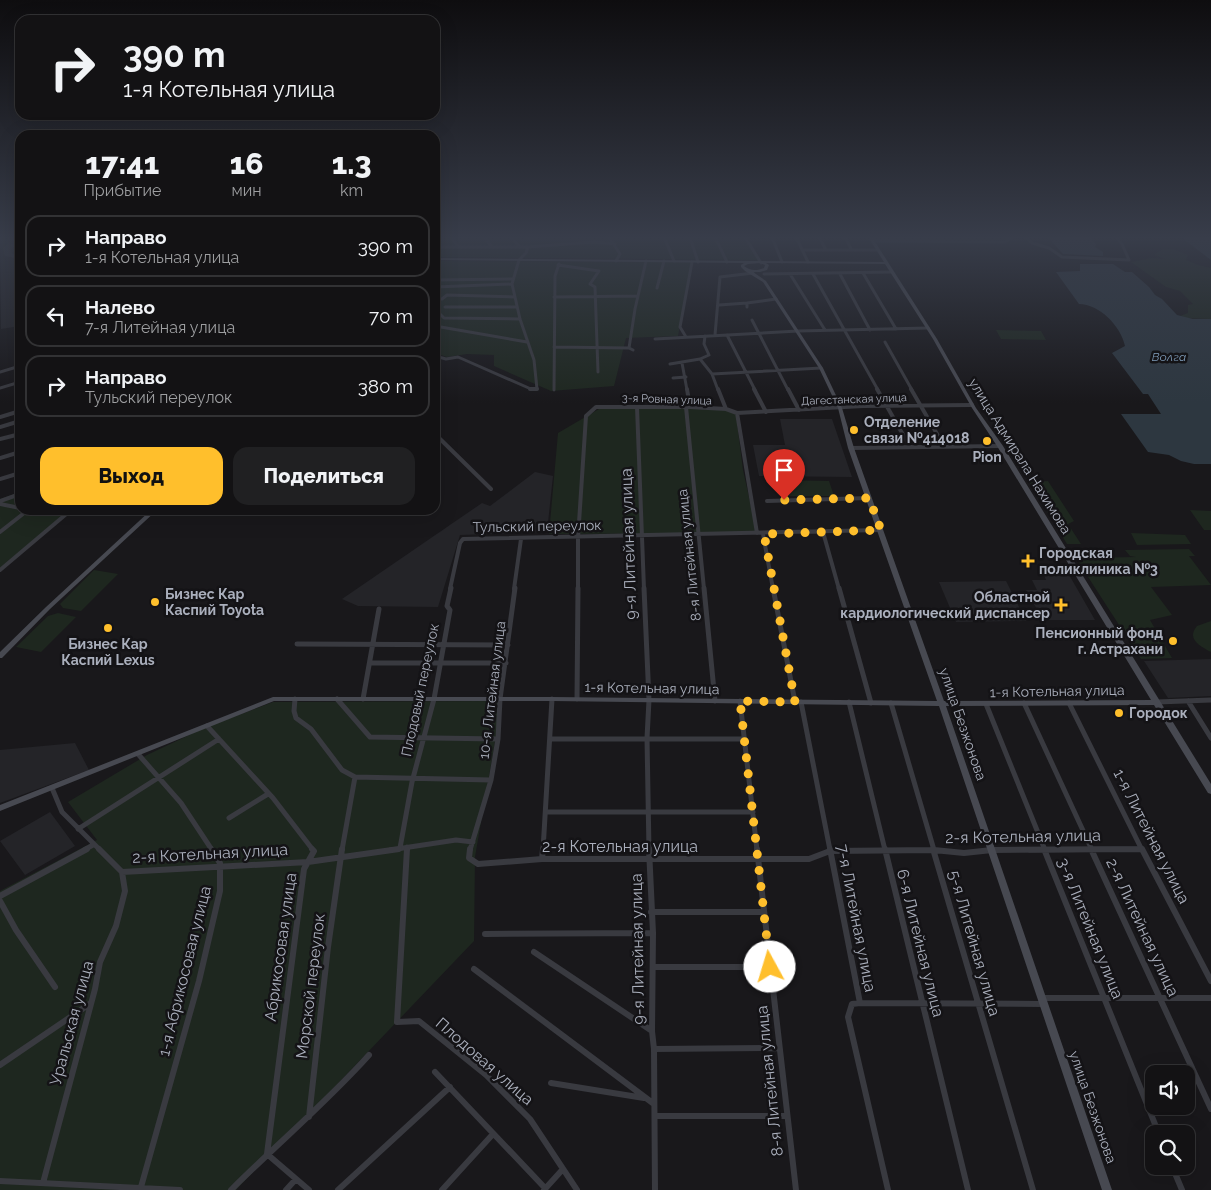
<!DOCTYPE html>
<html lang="ru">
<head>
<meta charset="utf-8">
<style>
  body { margin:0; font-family:Raleway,sans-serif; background:#202022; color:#f1f3f6; height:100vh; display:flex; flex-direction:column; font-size:19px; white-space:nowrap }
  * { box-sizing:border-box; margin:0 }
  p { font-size:16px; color:#9d9ea0 }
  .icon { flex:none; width:28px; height:28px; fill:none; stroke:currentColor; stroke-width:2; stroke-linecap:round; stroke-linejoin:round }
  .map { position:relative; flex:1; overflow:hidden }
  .sheet { position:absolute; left:15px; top:130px; width:425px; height:385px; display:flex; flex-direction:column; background:#131214; border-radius:15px; box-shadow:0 5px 20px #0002,0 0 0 1px #323234 }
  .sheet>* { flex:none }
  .banner { position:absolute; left:15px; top:15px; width:425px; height:105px; border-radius:15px; box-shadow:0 5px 20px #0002,0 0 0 1px #323234; background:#131214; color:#f1f3f6; overflow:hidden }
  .controls { position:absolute; left:1145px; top:1065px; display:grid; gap:10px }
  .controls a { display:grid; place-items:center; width:50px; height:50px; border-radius:10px; background:#131214; box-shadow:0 5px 20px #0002,0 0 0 1px #323234; font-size:25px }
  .pin { position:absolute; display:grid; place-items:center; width:42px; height:42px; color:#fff; margin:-51px -21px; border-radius:50% 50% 50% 0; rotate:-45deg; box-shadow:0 0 5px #0007 }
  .pin .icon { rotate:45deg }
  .me { position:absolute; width:55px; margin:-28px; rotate:354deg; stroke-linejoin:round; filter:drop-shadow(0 0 4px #0008) }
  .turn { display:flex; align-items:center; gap:18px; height:105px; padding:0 25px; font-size:22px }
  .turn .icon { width:65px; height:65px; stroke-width:2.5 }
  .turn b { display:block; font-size:35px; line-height:42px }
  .eta { display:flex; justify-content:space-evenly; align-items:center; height:85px; text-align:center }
  .eta b { font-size:30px; font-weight:800; line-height:35px }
  .action { display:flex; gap:10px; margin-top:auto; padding:10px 25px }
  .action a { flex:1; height:58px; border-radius:15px; background:#ffbf2c; color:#111; font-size:20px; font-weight:800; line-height:58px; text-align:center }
  .action a+a { background:#202022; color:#f1f3f6 }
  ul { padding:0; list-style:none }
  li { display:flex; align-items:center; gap:15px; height:62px; margin:0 10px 8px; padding:0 15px; border:2px solid #323234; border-radius:15px }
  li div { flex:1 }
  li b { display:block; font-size:19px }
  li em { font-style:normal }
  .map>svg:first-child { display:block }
  .built { fill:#242428 }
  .green { fill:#1e271f }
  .water { fill:#2d3740 }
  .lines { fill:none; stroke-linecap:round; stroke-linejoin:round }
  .taxiway { fill:#323338; fill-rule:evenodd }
  .street-far3 { stroke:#393a40; stroke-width:3 }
  .street-far2 { stroke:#393a40; stroke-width:4 }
  .street-far1 { stroke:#393a40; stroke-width:5 }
  .street { stroke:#393a40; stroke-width:6 }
  .secondary { fill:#474951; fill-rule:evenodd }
  .route { stroke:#ffbf2c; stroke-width:9; stroke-dasharray:0 16.2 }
  .poi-dot { fill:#ffbf2c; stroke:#141316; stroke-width:2 }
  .labels { text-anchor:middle; stroke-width:5; stroke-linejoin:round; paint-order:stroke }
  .far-street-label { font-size:11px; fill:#aaafbc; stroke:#141316 }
  .far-water-label { font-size:12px; font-style:italic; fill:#7f9cb9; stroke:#141316 }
  .poi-label { font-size:14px; font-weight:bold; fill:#aaafbc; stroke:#141316; text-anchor:start }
  .street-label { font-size:14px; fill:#aaafbc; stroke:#141316 }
  .near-street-label { font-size:16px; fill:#aaafbc; stroke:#141316 }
</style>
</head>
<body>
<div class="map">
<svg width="1211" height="1190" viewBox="0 0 1211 1190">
  <rect width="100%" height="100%" fill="#19181b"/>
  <path class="built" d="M0 237H20V326L1 329Z
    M780 419H832L852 477 759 476 753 445H785Z
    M535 472 553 476 547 532 460 535 438 607 358 606 342 599 482 503 490 506Z
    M1043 573H1068L1095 620H1043L1026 590H1037L1032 580H1046Z
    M1006 581 1026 621 956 622 939 582Z
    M1211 659V696L1168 698 1144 661Z
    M75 743 89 770 0 803V750Z
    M50 812 75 846 25 875 0 841Z"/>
  <path class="green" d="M435 237H747L761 260 435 257Z
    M877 237H1008L1006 239 996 241H879Z
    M1173 249 1188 255 1186 260 1198 265 1211 268V319L1183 318 1180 316 1188 313V305L1193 304 1180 291 1166 287 1131 262 1152 258 1165 259 1154 255 1161 250Z
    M435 261 692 262 678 336 626 338 614 386 551 391 494 366V355L467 354 447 357 435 353Z
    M996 330 1041 331 1046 340 1001 339Z
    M599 409H721L736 414 743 470 757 533 549 534 558 433Z
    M778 480 829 481 834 496H782Z
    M1048 481 1074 521 1068 524 1081 544H1067L1029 482Z
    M20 492V510H69L0 568V499Z
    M1190 510 1211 511V530H1204Z
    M1131 533 1185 535 1191 544 1137 545Z
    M1070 549 1080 550 1085 558 1136 557 1130 556 1125 550 1189 549 1195 556H1189L1211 585 1151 587 1172 615 1150 620 1172 658 1141 659Z
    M94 570 118 574 81 611 63 608 60 604Z
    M58 613 76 617 41 652 16 647 48 616Z
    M1211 621V652C1200 646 1186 639 1197 626Z
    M502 701 475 857 474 941 236 1190H0V891L97 840 68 802 147 755 204 728 273 702Z"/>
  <path class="water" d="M1048 237H1090L1096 244 1095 247 1103 252V256L1063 254Z
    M1181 237H1211V260Z
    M1080 264H1113L1125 272H1132L1149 287 1155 295 1162 299 1177 315 1193 319H1211V464H1194L1181 461 1169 455 1148 452 1121 414H1161L1148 394H1143L1112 353 1125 346C1121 326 1099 304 1079 304L1056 272 1080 271Z"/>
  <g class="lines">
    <path class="taxiway" d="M9 243 16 245 11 249 12 254 20 255V259L5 256 3 248Z"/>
    <path class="street-far3" d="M452 237 458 247
      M484 237 491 246
      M511 237 519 246
      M527 237H530
      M609 237 620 254 616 261
      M664 237 674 261
      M690 237 698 262
      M715 237 727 262
      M745 237 761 263
      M772 237 782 262
      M796 237 808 262
      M819 237 826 250
      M845 237 851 249
      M1026 237 1032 243 1049 248 1062 257 1129 260 1122 244 1116 237
      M873 241 1005 242 1012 237
      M435 247H528L526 253 519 260 512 284 520 319 534 360 537 389H531L458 357 446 359 435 356
      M528 247 594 242 615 244
      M802 250H878
      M558 265 599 271 590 284 595 287 598 372
      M863 273 896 329
      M764 274 891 272
      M790 274 825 330
      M813 274 878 390
      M840 274 870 330
      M435 280 513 279
      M435 287 512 284
      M657 288 664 261
      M554 297 638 296
      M435 299H442L447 295 515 297
      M719 305 747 303
      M445 307H517
      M747 307V303L776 299
      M435 313 440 314 444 318 520 319
      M752 320 788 390
      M435 326 527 342
      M715 335 720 277 753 273
      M727 335 755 390
      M705 336 704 344 709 355 700 359 712 374 718 390
      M686 337 680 327 692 262
      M655 339 798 331 928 328
      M885 342 912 390
      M554 347 629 348
      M633 350 629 348 635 309 646 261
      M682 363 687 390
      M670 364 700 359
      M0 372 20 366
      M712 374 821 368
      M673 378 686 377
      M0 388 20 382
      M554 390 555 276 559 264"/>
    <path class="street-far2" d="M530 389H537
      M687 389 690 407
      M718 389 726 409
      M754 389 766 412
      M788 389 799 410
      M877 389 910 447
      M911 389 944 446
      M637 407 644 589
      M686 407 704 589
      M737 413 757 533
      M0 417 20 411
      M0 427 20 421
      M435 434 491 489
      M0 439 20 434
      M851 448 1000 446
      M0 458 20 452
      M0 479 20 473
      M0 501 20 494
      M767 501 869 498
      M0 504 20 508
      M38 510 57 512 65 510
      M128 510 149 514
      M0 532 28 510
      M823 532 839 589
      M763 534 773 589
      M0 570 71 510
      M450 589 460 543 463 539 881 530
      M514 589 521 539
      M578 589V538L586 416 596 407H690L726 409 737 413 863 406 972 405"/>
    <path class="street-far1" d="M644 588 649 700 647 738 649 850
      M704 588 715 701
      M773 588 795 702
      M839 588 871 703
      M297 644 508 645
      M370 663H506
      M295 699 294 711 296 718 311 729 342 770 355 777 342 850
      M337 699 370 737 498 739
      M363 699 379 609
      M577 699 578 588
      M740 701 757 850
      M1188 701 1211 738
      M801 702 830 850
      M849 702 885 850
      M1157 702 1211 700
      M891 703 934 850
      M1024 703 1092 850
      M1069 703 1142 850
      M986 704 1045 850
      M207 726 273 798 313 850
      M550 739H745
      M138 754 181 803 212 850
      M355 777 491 780
      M52 788 62 812 100 850
      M546 812H753
      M229 818 268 794
      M78 829 219 739
      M400 848 412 782 434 699 450 610 447 606 451 588
      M84 850 93 845
      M390 850 456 840 473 842
      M407 850V847
      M470 850 491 780 498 739 500 699 515 588
      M543 850 552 699
      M1029 850 1142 849"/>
    <path class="street" d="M99 849 122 872
      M407 849 397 1022 419 1021 486 1075 530 1119 577 1190
      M470 849 469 858 478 864 542 859H809L830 851 934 850 964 853 992 850 1142 849
      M649 849 653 933 652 1031 654 1049 655 1190
      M757 849 796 1190
      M830 849 860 1003 852 1004 848 1017 888 1190
      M885 849 968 1190
      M933 849 1033 1190
      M1044 849 1159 1134
      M1091 849 1211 1109
      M1142 849 1211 981
      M542 859 543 849
      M122 872 308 862 399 849
      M0 896 87 849
      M0 901 16 930 55 987
      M651 912H764
      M485 934 653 933
      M534 952 652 1031
      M653 967H770
      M474 969 654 1104
      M1042 998H1211
      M860 1003 1044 1004
      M654 1049 779 1048
      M0 1065 91 1003
      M435 1072 545 1188
      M551 1083 644 1098
      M655 1116H787
      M309 1117 328 947 342 849
      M267 1154 304 869 314 851 312 849
      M267 1154 309 1190
      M1172 1166 1182 1190
      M0 1181 180 1190
      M43 1183 95 989 100 962 116 926 125 891 122 872
      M141 1187 199 981 220 891V863L211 849
      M231 1190C277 1144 326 1103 369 1055
      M286 1190 296 1179
      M338 1190 450 1087
      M442 1190 493 1134
      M544 1190 563 1169"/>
    <path class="secondary" d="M868 237H872L937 339 976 408 1003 446 1211 784V794L1208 793 1154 705 946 706 1112 1190H1102L939 706 552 701H274L0 811V805L273 697H552L937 701 848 448 838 408 819 368 763 282 745 271 741 267V265L744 263 435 260V258L753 261 884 262ZM760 263 765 265 764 268C757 271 750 271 744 266L748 264ZM766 263 885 264 933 339 972 408 997 446 1151 700 944 701 854 448 842 408 823 368 766 281 753 272H760L767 270 769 265Z
      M151 510H157L50 609 2 658H0V652L46 607Z"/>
  </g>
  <linearGradient id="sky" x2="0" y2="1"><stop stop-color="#0e0d0f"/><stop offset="0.59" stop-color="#383d4a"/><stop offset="1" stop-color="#383d4a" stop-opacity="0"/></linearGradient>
  <rect width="1211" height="403" fill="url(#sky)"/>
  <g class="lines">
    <path class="route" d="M770 967 740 701 795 702 764 534 881 530 869 498 784 500"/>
  </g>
  <g class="poi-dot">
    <circle cx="854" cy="430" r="5"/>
    <circle cx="987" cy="441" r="5"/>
    <path d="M1025.5 553.5h5v5h5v5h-5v5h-5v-5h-5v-5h5z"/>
    <circle cx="155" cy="602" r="5"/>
    <path d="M1058.5 597.5h5v5h5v5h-5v5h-5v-5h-5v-5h5z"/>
    <circle cx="108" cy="628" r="5"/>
    <circle cx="1173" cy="641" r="5"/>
    <circle cx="1119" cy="713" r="5"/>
  </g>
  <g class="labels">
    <g class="far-street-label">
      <text transform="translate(667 399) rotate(2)" y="4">3-я Ровная улица</text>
      <text transform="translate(854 399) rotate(-2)" y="4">Дагестанская улица</text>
    </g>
    <g class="far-water-label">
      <text x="1169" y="361">Волга</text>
    </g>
    <g class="poi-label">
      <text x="864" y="427">Отделение<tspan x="864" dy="16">связи №414018</tspan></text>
      <text x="987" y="462" text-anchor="middle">Pion</text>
      <text x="1039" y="558">Городская<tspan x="1039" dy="16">поликлиника №3</tspan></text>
      <text x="165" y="599">Бизнес Кар<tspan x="165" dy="16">Каспий Toyota</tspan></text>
      <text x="1050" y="602" text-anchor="end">Областной<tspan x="1050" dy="16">кардиологический диспансер</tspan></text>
      <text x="1163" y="638" text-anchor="end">Пенсионный фонд<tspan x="1163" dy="16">г. Астрахани</tspan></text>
      <text x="108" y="649" text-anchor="middle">Бизнес Кар<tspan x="108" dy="16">Каспий Lexus</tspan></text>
      <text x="1129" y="718">Городок</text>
    </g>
    <g class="street-label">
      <text transform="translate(1020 456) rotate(58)" y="5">улица Адмирала Нахимова</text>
      <text transform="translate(537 526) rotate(-1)" y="5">Тульский переулок</text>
      <text transform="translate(689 555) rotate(-96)" y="5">8-я Литейная улица</text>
      <text transform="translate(652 688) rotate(1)" y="5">1-я Котельная улица</text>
      <text transform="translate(420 690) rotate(-78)" y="5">Плодовый переулок</text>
      <text transform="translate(492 690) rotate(-83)" y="5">10-я Литейная улица</text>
      <text transform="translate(1057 691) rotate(-1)" y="5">1-я Котельная улица</text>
      <text transform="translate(963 724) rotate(71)" y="5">улица Безжонова</text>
      <text transform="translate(1093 1107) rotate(71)" y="5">улица Безжонова</text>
    </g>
    <g class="near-street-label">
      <text transform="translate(628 544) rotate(-92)" y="6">9-я Литейная улица</text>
      <text transform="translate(1023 836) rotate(-1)" y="6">2-я Котельная улица</text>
      <text transform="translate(1152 836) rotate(63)" y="6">1-я Литейная улица</text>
      <text x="620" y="852">2-я Котельная улица</text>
      <text transform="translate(210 853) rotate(-3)" y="6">2-я Котельная улица</text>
      <text transform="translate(857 918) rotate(79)" y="6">7-я Литейная улица</text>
      <text transform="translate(1143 927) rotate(65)" y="6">2-я Литейная улица</text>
      <text transform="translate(1091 928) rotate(68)" y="6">3-я Литейная улица</text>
      <text transform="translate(921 943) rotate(76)" y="6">6-я Литейная улица</text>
      <text transform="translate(975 943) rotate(74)" y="6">5-я Литейная улица</text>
      <text transform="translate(280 947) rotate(-82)" y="6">Абрикосовая улица</text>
      <text transform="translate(637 949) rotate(-91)" y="6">9-я Литейная улица</text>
      <text transform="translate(184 971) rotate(-76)" y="6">1-я Абрикосовая улица</text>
      <text transform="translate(310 986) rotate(-83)" y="6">Морской переулок</text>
      <text transform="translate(71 1023) rotate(-75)" y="6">Уральская улица</text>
      <text transform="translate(485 1061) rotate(41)" y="6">Плодовая улица</text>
      <text transform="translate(769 1081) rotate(-96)" y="6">8-я Литейная улица</text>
    </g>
  </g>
</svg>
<div class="controls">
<a><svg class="icon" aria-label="sound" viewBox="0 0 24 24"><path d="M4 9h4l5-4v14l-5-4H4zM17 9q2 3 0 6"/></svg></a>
<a><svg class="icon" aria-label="search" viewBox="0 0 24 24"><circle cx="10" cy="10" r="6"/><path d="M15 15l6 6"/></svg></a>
</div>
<div class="pin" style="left:784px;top:500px;background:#d93025"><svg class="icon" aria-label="arrive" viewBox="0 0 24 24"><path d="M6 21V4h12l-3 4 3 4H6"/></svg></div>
<svg class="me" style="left:770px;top:967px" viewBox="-20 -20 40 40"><circle r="19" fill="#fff"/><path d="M0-13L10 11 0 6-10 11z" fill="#ffbf2c"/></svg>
<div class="banner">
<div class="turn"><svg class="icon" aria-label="right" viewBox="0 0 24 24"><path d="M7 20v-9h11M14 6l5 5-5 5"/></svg><div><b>390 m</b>1-я Котельная улица</div></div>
</div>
<section class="sheet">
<div class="eta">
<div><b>17:41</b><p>Прибытие</p></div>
<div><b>16</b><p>мин</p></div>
<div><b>1.3</b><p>km</p></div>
</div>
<ul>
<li><svg class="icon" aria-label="right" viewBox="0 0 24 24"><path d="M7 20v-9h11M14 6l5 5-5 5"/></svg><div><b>Направо</b><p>1-я Котельная улица</p></div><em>390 m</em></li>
<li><svg class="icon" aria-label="left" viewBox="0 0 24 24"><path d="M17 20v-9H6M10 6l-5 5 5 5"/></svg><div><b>Налево</b><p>7-я Литейная улица</p></div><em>70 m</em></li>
<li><svg class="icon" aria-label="right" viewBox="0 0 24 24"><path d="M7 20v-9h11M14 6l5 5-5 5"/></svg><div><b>Направо</b><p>Тульский переулок</p></div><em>380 m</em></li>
</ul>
<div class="action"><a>Выход</a><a>Поделиться</a></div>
</section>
</div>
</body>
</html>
